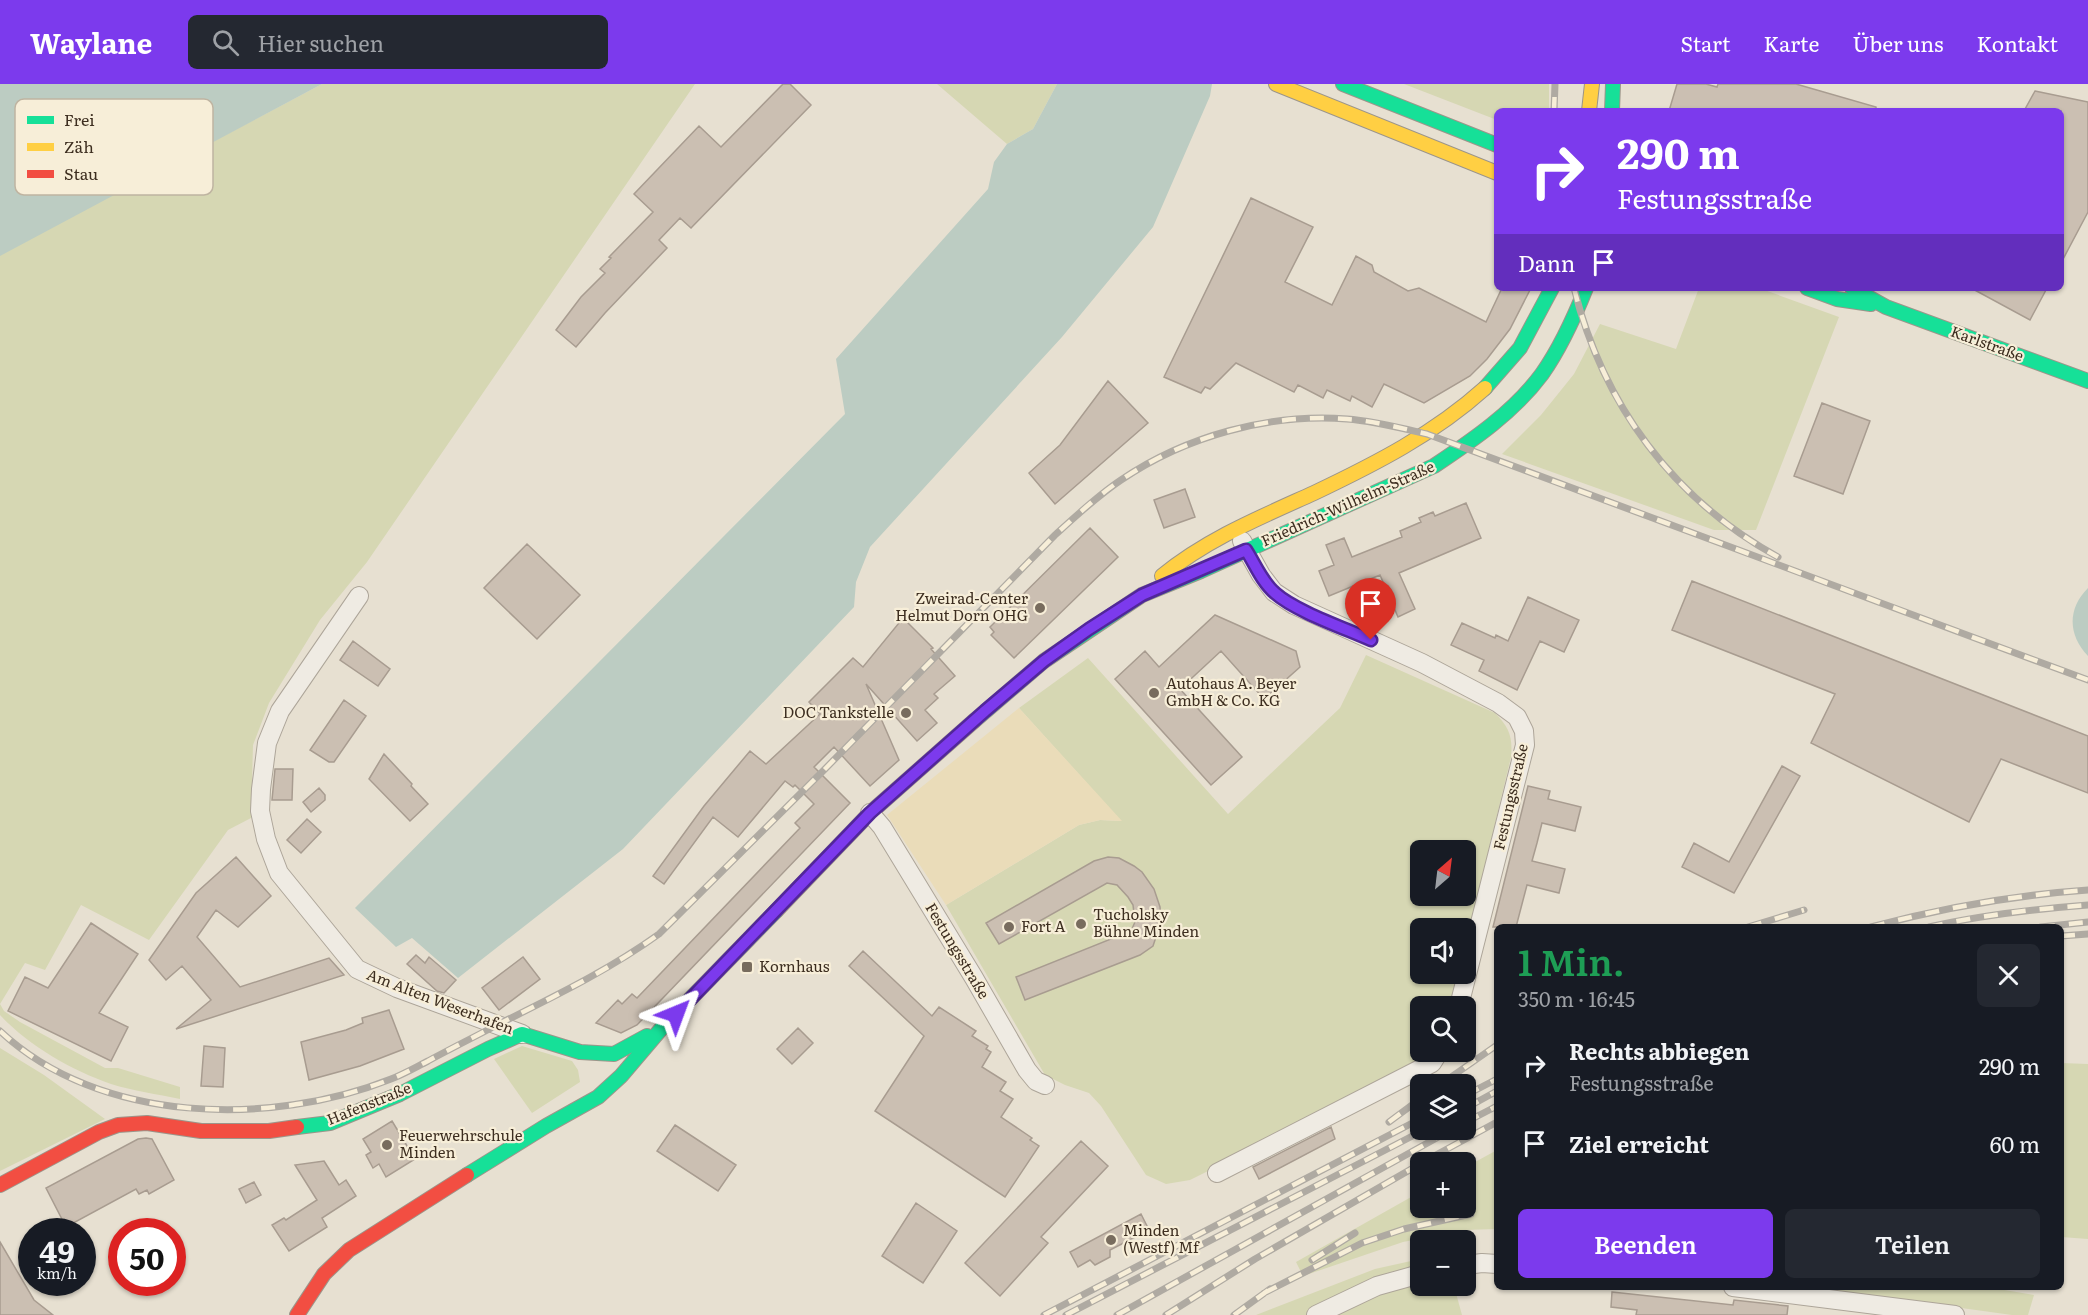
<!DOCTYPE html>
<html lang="de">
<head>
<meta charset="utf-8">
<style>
  body { margin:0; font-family:Literata,serif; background:#242831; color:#f1f3f6; height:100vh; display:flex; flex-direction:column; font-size:22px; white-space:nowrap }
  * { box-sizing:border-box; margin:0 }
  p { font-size:20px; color:#9ea1a6 }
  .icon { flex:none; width:33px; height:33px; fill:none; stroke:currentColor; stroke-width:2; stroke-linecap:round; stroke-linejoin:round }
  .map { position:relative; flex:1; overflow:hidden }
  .panel { position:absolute; left:1494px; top:840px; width:570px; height:366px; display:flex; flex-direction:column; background:#171b24; border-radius:9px; box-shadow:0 2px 4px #0004 }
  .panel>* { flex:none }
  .top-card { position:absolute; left:1494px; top:24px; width:570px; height:183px; border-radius:9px; box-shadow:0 2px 4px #0004; background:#7c3aed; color:#fff; overflow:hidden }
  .needle { width:39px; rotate:28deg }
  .buttons { position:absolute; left:1410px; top:756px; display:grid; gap:12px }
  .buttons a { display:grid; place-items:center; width:66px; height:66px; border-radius:9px; background:#171b24; box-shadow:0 2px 4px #0004; font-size:30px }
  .speed { position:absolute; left:18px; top:1134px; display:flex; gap:12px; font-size:30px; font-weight:700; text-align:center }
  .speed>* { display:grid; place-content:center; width:78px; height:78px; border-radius:50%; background:#171b24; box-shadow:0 2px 4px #0004; line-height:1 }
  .speed small { font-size:15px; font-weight:400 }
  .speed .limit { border:9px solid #d22; background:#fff; color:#111 }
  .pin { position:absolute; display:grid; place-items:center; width:51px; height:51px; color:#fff; margin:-62px -26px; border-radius:50% 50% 50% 0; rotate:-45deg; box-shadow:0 0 6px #0007 }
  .pin .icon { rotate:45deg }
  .me { position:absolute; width:66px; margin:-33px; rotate:44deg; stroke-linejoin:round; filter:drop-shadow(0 0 4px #0008) }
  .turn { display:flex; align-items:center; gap:21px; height:126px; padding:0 24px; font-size:27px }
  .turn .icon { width:78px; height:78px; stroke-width:2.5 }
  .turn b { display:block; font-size:42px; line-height:51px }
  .then { display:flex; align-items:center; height:57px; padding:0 24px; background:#0003; gap:12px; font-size:22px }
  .round { display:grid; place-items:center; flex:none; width:63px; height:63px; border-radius:9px; background:#242831 }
  .headline { display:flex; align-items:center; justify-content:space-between; height:102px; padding:0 24px }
  h1 { font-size:36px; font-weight:600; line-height:45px; color:#1e9e55 }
  .primary-button { display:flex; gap:12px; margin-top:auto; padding:12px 24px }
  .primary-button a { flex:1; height:69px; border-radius:9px; background:#7c3aed; color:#fff; font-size:24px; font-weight:600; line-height:69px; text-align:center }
  .primary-button a+a { background:#242831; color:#f1f3f6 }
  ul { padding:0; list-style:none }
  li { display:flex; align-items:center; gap:18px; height:78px; padding:0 24px }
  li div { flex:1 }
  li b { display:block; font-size:22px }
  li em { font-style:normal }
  header { display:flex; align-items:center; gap:36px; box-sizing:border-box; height:84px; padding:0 30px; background:#7c3aed; color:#fff }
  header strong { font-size:28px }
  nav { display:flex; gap:33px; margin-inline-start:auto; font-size:21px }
  .search { width:420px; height:54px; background:#242831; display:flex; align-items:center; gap:15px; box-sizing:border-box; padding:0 21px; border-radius:9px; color:#9ea1a6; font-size:22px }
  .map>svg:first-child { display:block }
  .green { fill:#d6d7b3; fill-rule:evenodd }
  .sand { fill:#eadcb9 }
  .water { fill:#bcccc2 }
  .building { fill:#cbbfb2; stroke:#a89c90; stroke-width:1.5 }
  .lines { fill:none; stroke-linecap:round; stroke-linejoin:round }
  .street-casing { stroke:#ada599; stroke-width:20 }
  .fast-casing { stroke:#9c958a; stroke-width:16 }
  .slow-casing { stroke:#9c958a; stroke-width:16 }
  .jam-casing { stroke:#9c958a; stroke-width:16 }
  .street { stroke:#efebe3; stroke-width:18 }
  .fast { stroke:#16e098; stroke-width:14 }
  .slow { stroke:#ffcf43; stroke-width:14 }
  .jam { stroke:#f24e42; stroke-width:14 }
  .rail-casing { stroke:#afaaa2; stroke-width:7 }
  .rail { stroke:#f7eed8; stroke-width:4.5; stroke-dasharray:14; stroke-linecap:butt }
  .route-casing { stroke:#51269a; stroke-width:15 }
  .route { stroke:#7c3aed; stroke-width:10 }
  .poi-dot { fill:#786c5e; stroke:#f7eed8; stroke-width:2 }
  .labels { text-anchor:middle; stroke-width:4.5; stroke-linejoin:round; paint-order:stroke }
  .street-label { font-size:15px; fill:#3d2e20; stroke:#f7eed8 }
  .poi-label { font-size:15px; fill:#3d2e20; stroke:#f7eed8; text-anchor:start }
  .key { fill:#f7eed8; stroke:#bfb4a1; stroke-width:1.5 }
  .key-label { font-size:16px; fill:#3d2e20 }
</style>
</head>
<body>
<header>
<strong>Waylane</strong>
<div class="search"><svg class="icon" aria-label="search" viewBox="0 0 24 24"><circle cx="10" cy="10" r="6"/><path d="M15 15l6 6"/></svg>Hier suchen</div>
<nav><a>Start</a><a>Karte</a><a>Über uns</a><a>Kontakt</a></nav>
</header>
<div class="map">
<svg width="2088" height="1231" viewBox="0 0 2088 1231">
  <rect width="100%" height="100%" fill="#e7e0d1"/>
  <path class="green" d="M322 0H695L367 478 320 536 269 619 253 661 251 734 228 746 149 856 81 821 45 886 25 879 0 920 4 927 20 938 105 984H118L180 1003V1015C157 1010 133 1007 111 1000 71 986 29 962 0 931V170Z
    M937 0H1057L1033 45 1007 60Z
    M1404 0H1549V27H1497V36Z
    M1699 204H1759L1839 233 1756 446H1714L1502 370 1541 331 1574 290 1600 240 1676 265Z
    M1366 571 1495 629C1509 643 1513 653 1511 673L1466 861V844H1420V890H1459L1451 922H1420V968H1431L1417 983 1190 1096 1166 1100 1146 1091 1101 1022 1089 1009 1065 1001 1045 991 946 821 1079 741 1100 736 1121 737 1019 624 1088 574 1228 730 1340 624ZM1420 766H1466V812H1420Z
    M522 962 572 977 578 986 580 998 532 1029 494 975Z
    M0 964 44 991 105 1035 0 1087Z
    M2061 979 2088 980V1155L2061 1153Z
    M1497 1066V1145L1464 1146 1403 1158 1303 1192 1296 1178 1420 1108V1124H1466V1083Z
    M1420 1175V1202H1454L1462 1231H1256L1375 1185Z
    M1787 1203H1987L2034 1211 2028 1231H2012L1882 1213Z"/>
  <path class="sand" d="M1019 624 1122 737 1100 736 1079 741 946 821 887 731Z"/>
  <path class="water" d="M0 0H322L0 172Z
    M1057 0H1212L1210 12 1153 143 1062 253 870 463 856 498 854 523 623 765 458 894 412 854 396 863 355 824 845 330 836 275 988 105 994 78 1007 60 1033 45Z
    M2088 504V572C2068 551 2067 525 2088 504Z"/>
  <path class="building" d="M783 0H790L811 21 691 144 680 134 659 156 667 164 605 229 576 263 556 246 581 213 605 189 600 185 611 174 609 173 653 128 634 110 699 42 721 63Z
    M1677 0H1706L1717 3 1718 0H1796L1876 23V27H1669Z
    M2035 7 2088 18V128L2061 179V27H2024Z
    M1251 114 1313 143 1285 198 1332 221 1356 172 1372 181 1374 188 1408 207 1419 204 1486 238 1502 204H1531L1510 245 1487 275 1470 292 1424 319 1384 300 1372 323 1352 312 1350 317 1327 306 1323 314 1298 301 1294 308 1236 279 1210 305 1205 303 1201 309 1164 293Z
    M1971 204H2047L2030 236Z
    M1108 297 1148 339 1055 420 1029 389 1060 361Z
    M1822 319 1870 337 1843 410 1794 392Z
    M1185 405 1195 433 1164 444 1154 416Z
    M1466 419 1481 454 1399 489 1415 525 1398 533 1380 491 1329 512 1319 487 1334 481 1326 461 1344 454 1352 473 1402 453 1400 447 1421 438 1419 434 1433 428 1435 432Z
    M1090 444 1118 473 1014 574 991 551 994 548 990 543Z
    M527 460 580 511 537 555 484 504Z
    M1692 497 2088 652V709L2001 675 1969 738 1811 659 1835 610 1672 546Z
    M1528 513 1579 536 1564 568 1540 557 1517 606 1479 587 1484 576 1451 561 1462 539 1495 554 1496 551 1508 557Z
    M1215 531 1296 567 1300 583 1264 615 1221 567 1180 605 1242 673 1211 701 1115 595 1145 567 1159 583Z
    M903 534 933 564 931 565 955 592 934 610 938 614 925 626 937 639 917 657 866 600 899 676 870 702 834 663 814 683 850 719 637 941 621 949 596 939 618 916 622 920 632 910 637 914 800 744 795 739 814 720 795 701 793 703 785 697 738 753 713 733 664 800 653 792 704 722 750 667 766 680 820 630 809 618 853 574 863 583Z
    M353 557 390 585 378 602 340 576Z
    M344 616 366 632 334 678H329L310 666Z
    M384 670 412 700 411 702 428 720 410 737 369 695Z
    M1782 682 1800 692 1734 809 1682 783 1694 759 1729 778Z
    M275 685H293L292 716H272Z
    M1528 702 1550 707 1548 715 1581 723 1575 747 1542 739 1537 759 1532 777 1565 785 1559 809 1527 801 1516 843H1493Z
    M319 704 325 711V716L311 728 303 718Z
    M307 735 321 748 301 769 287 756Z
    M236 773 271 812 238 843 216 826 197 853 240 903 329 874 344 891 176 945 211 916 182 882 166 896 149 876 196 809Z
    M1108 773 1119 774 1134 782 1142 788 1154 805 1160 823 1161 838 1153 862 1140 871 1025 916 1016 893 1131 847 1135 838 1133 821 1128 813 1117 801 1107 799 999 860 986 839 1094 777Z
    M91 839 138 870 99 929 128 943 111 977 8 927 25 893 48 904Z
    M863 867 932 932 939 923 976 947 972 952 988 962 986 965 991 968 982 983 1006 998 1000 1007 1013 1015 1001 1033 1032 1054 1030 1056 1039 1062 1005 1113 875 1027 924 952 849 882Z
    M416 871 425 879 429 873 456 896 444 909 437 907 407 880Z
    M523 873 540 895 499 926 482 904Z
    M389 926 404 965 360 982 309 996 301 958 346 946 363 939 362 934Z
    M798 944 813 959 792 980 777 965Z
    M204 962 225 964 223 1003 201 1002Z
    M392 1037 415 1075 386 1093 379 1080 373 1084 366 1071 371 1068 363 1055Z
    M675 1041 736 1081 718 1107 657 1067Z
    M1331 1043 1335 1055 1259 1095 1253 1083Z
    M146 1054 152 1055 174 1096 149 1110 147 1106 139 1110 136 1105 66 1143 46 1104 138 1055Z
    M1081 1057 1108 1082 1041 1153 1048 1159 1000 1212 965 1179Z
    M324 1077 339 1101 346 1096 356 1112 322 1134 327 1143 289 1167 272 1141 284 1134 286 1136 317 1116 295 1081Z
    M254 1098 261 1111 246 1119 239 1105Z
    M916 1119 957 1147 923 1199 882 1172Z
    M1141 1130 1149 1146 1110 1166V1173L1095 1181 1090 1176 1078 1183 1070 1168Z
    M0 1158 34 1216 53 1231H0Z
    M1612 1208 1733 1221 1734 1216 1788 1222 1787 1231H1636L1637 1226 1611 1223Z"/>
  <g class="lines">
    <defs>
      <path id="street" d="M1242 457 1261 491 1274 508 1294 521 1422 579 1498 619 1517 633 1524 647 1525 661 1459 922
        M359 512 280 627 267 659 261 705 260 727 266 755 279 789 357 885 397 904 522 950
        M870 729 882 743 974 894 1027 986 1036 997 1045 1001
        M1217 1089 1432 979 1439 968
        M1466 1181 1482 1179 1497 1180
        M1733 1203 1955 1231
        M1316 1231 1377 1202 1420 1190"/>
      <path id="fast" d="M1343 0 1497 61
        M1612 27 1613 0
        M1807 204 1837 215 1871 220
        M1852 204 1886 223 2088 297
        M1485 304 1520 264 1552 204
        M974 637 1044 577 1142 511 1201 487 1434 382C1473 356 1514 328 1542 290 1561 263 1574 234 1586 204
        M297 1043 330 1039 400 1010 488 965 522 950 580 968 614 970 647 952
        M467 1091 546 1042 598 1013 621 992 661 945 776 827"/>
      <path id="slow" d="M1276 0 1497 89
        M1589 27 1592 0
        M1162 492C1207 455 1261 433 1314 409 1375 380 1434 350 1485 304
        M776 827 870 729 974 637"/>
      <path id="jam" d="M0 1101 99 1048 118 1041 147 1039 201 1047H269L297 1043
        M297 1231 324 1190 349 1166 467 1091"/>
    </defs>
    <use href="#street" class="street-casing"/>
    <use href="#fast" class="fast-casing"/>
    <use href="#slow" class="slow-casing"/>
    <use href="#jam" class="jam-casing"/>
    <use href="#street" class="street"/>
    <use href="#fast" class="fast"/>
    <use href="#slow" class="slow"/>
    <use href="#jam" class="jam"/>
    <defs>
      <path id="rail" d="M1554 27 1555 0
        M1574 204C1603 321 1673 415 1778 473
        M1748 843 1804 826
        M1871 843C1942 824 2015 811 2088 806
        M1929 843C1981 831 2035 825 2088 821
        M2041 843 2088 838
        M2061 852 2088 850
        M0 947C99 1040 271 1043 391 995 404 990 416 983 428 977 452 964 476 952 501 939 555 912 609 886 659 850L825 685 1055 451C1076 432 1097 412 1121 396 1186 352 1269 329 1347 335 1374 337 1401 344 1427 350L2088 596
        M1441 1000 1497 961
        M1466 1011 1497 995
        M1466 1024 1497 1007
        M1389 1038 1420 1015
        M1466 1038 1497 1022
        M1423 1078 1497 1038
        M1312 1176 1355 1149
        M1264 1209 1362 1159 1404 1145 1471 1130
        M1044 1231 1420 1035
        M1066 1231 1424 1046
        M1117 1231 1451 1046
        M1166 1231 1255 1175 1420 1080
        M1234 1231 1270 1205"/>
    </defs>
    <use href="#rail" class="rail-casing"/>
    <use href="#rail" class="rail"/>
  </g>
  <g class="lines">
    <defs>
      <path id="route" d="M676 930 870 729 985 627 1044 577 1089 545 1142 511 1246 466C1255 480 1262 498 1275 509 1295 527 1344 544 1371 556"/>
    </defs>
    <use href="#route" class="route-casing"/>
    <use href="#route" class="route"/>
  </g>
  <g class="poi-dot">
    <circle cx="1040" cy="524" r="6"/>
    <circle cx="1154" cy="609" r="6"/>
    <circle cx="906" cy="629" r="6"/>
    <circle cx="1081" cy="840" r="6"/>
    <circle cx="1009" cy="843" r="6"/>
    <rect x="741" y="877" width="12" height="12" rx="3"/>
    <circle cx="387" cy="1061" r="6"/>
    <circle cx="1111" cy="1156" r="6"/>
  </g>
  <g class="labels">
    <g class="street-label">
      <text transform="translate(1987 260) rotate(20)" y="5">Karlstraße</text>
      <text transform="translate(1348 420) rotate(-24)" y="5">Friedrich-Wilhelm-Straße</text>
      <text transform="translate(1511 713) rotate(-77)" y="5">Festungsstraße</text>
      <text transform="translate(957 867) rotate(59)" y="5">Festungsstraße</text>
      <text transform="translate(440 918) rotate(21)" y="5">Am Alten Weserhafen</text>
      <text transform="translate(369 1020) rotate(-22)" y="5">Hafenstraße</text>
    </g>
    <g class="poi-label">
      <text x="1028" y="520" text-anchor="end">Zweirad-Center<tspan x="1028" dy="17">Helmut Dorn OHG</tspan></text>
      <text x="1166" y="605">Autohaus A. Beyer<tspan x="1166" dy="17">GmbH &amp; Co. KG</tspan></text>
      <text x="894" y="634" text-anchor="end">DOC Tankstelle</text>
      <text x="1093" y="836">Tucholsky<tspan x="1093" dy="17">Bühne Minden</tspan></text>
      <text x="1021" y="848">Fort A</text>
      <text x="759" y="888">Kornhaus</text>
      <text x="399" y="1057">Feuerwehrschule<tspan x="399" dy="17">Minden</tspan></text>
      <text x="1123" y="1152">Minden<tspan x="1123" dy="17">(Westf) Mf</tspan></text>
    </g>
  </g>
  <rect x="15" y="15" width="198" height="96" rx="9" class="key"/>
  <rect x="27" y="32" width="27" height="8" fill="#16e098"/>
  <rect x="27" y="59" width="27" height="8" fill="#ffcf43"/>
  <rect x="27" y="86" width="27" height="8" fill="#f24e42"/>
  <g class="key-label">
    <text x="64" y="42">Frei</text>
    <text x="64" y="69">Zäh</text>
    <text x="64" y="96">Stau</text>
  </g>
</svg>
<div class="buttons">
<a><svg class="needle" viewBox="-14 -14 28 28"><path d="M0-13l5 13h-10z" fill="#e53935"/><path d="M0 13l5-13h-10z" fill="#9ea1a6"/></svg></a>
<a><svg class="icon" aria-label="sound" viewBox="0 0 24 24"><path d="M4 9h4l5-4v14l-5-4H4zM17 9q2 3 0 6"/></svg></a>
<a><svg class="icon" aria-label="search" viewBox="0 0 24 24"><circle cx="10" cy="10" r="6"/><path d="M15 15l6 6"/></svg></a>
<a><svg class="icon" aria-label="layers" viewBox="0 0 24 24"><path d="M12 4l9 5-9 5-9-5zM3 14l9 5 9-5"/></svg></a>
<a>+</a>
<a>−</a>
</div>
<div class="speed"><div>49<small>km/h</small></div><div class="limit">50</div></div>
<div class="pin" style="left:1371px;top:556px;background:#d93025"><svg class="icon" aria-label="arrive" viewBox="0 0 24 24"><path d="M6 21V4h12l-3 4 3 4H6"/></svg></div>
<svg class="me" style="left:676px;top:930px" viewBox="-20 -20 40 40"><path d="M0-17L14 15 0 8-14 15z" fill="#7c3aed" stroke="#fff" stroke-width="4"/></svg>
<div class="top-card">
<div class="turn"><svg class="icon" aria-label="right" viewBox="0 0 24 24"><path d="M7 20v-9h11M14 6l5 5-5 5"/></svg><div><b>290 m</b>Festungsstraße</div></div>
<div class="then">Dann<svg class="icon" aria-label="arrive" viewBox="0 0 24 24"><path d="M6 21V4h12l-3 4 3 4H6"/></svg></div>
</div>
<section class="panel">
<div class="headline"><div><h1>1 Min.</h1><p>350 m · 16:45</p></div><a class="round"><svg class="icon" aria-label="close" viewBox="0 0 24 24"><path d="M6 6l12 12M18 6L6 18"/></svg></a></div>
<ul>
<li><svg class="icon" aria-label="right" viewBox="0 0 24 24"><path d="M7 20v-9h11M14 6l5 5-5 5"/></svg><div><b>Rechts abbiegen</b><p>Festungsstraße</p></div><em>290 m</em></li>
<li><svg class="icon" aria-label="arrive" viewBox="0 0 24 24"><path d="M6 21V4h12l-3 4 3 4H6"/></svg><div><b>Ziel erreicht</b></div><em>60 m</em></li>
</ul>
<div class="primary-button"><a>Beenden</a><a>Teilen</a></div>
</section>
</div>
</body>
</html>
